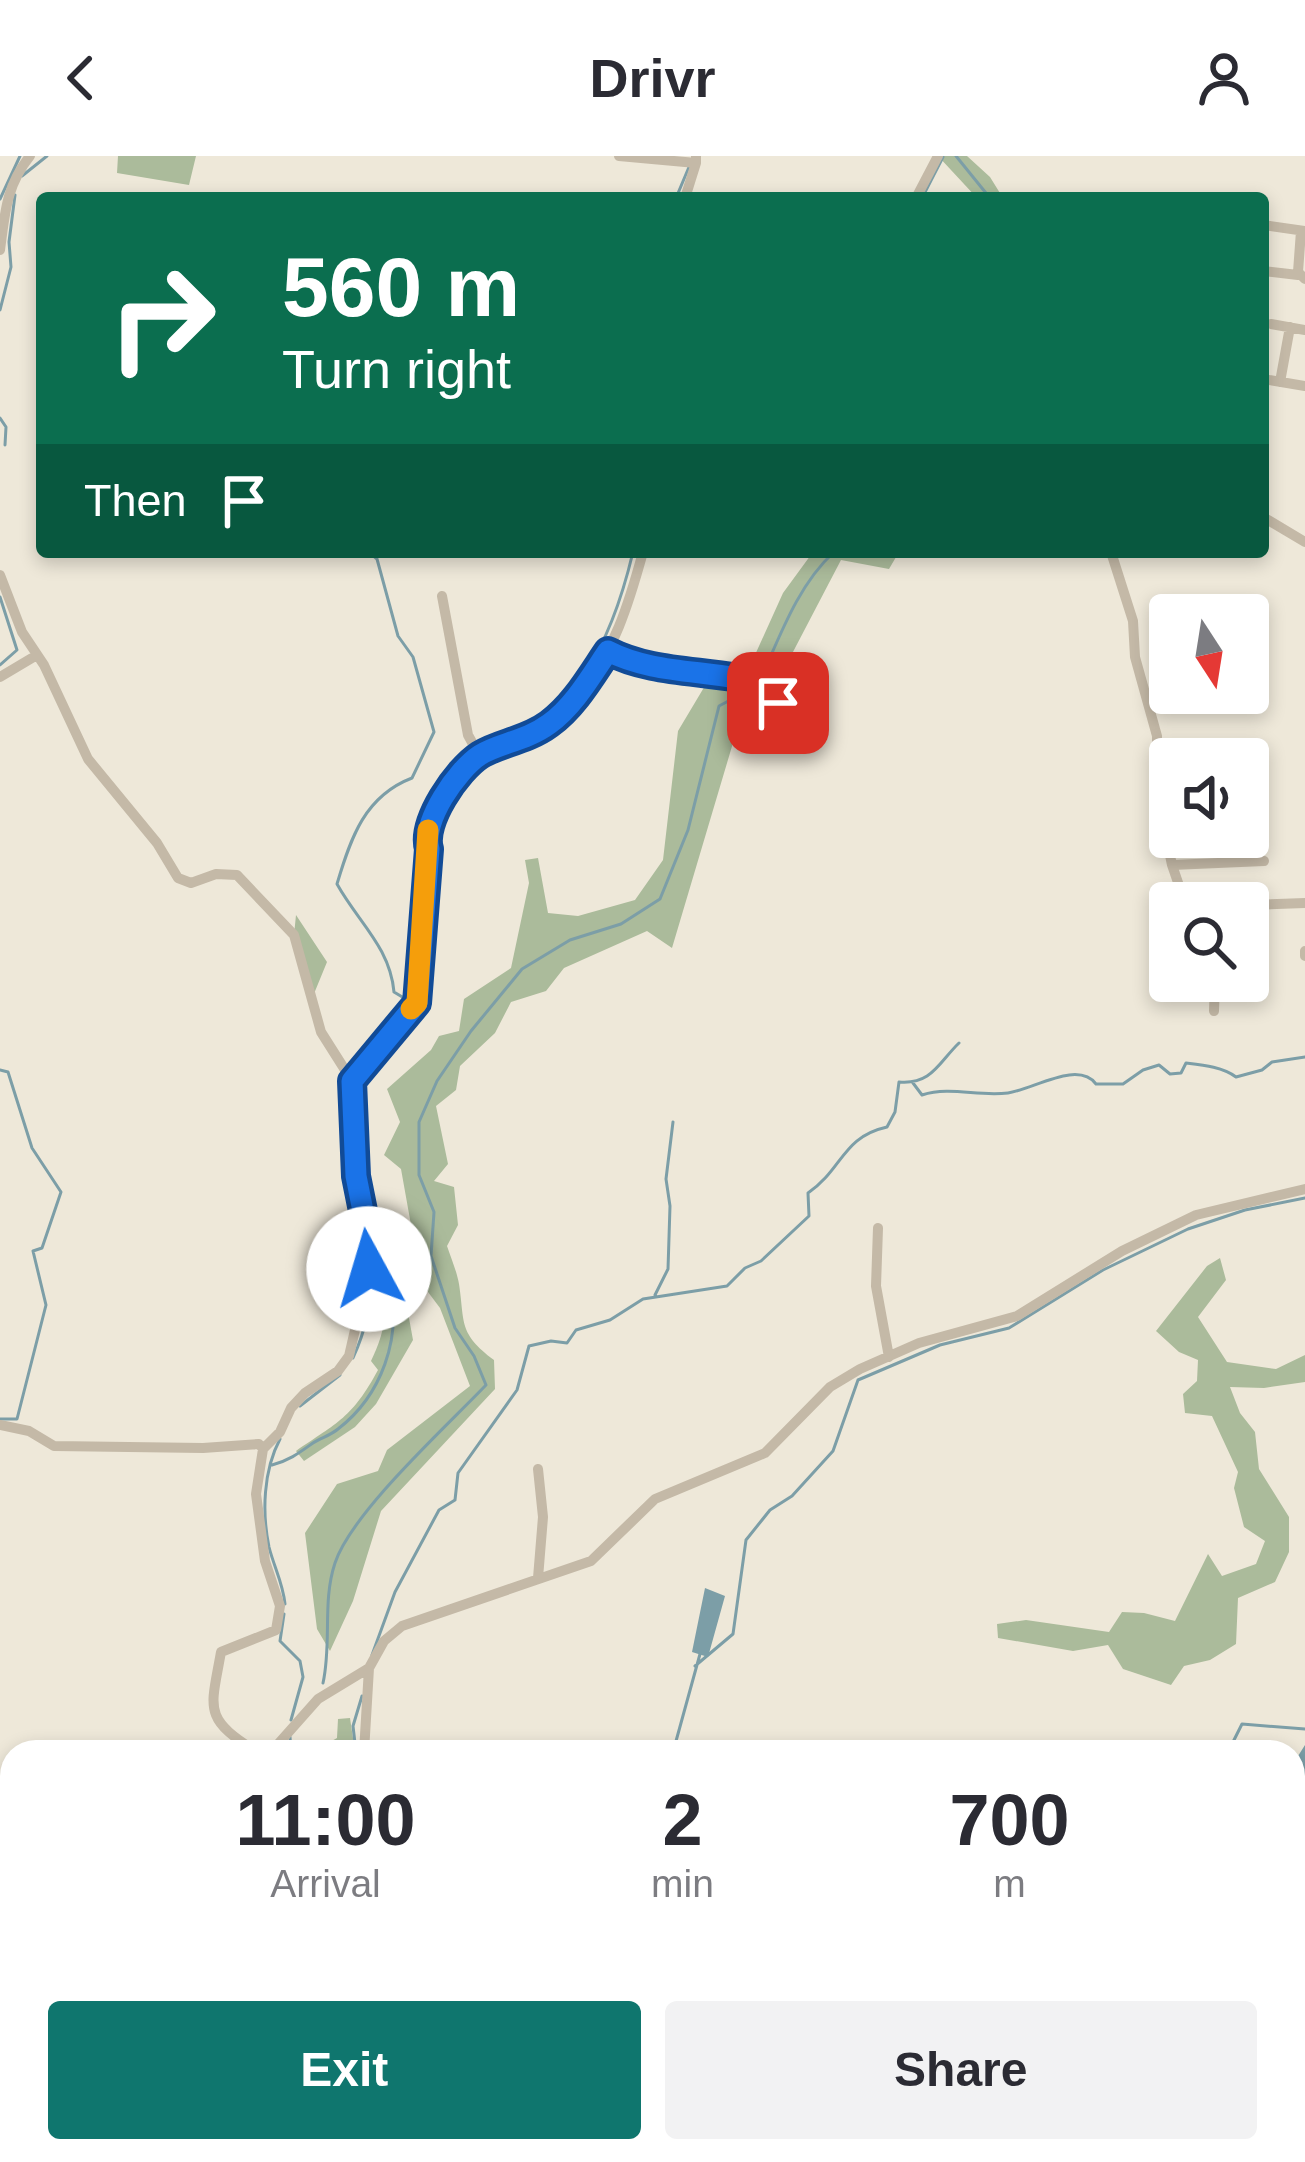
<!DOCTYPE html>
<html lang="en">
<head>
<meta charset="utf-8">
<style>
  body { margin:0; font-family:Arial,sans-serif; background:#f2f2f3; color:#2b2b33; height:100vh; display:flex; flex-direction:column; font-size:45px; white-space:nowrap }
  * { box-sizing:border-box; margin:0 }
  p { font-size:39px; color:#7c7c81 }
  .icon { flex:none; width:66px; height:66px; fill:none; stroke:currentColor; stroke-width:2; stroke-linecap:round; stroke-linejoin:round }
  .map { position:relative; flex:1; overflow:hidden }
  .drawer { position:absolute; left:0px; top:1584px; width:1305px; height:423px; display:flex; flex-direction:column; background:#fff; border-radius:36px 36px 0 0; box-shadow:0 6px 18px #0003 }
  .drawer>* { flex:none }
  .hud { position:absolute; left:36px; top:36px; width:1233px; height:366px; border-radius:12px; box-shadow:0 6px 18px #0003; background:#0b6e4f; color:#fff; overflow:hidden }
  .needle { width:78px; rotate:168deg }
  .controls { position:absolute; left:1149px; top:438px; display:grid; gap:24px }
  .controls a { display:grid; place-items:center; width:120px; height:120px; border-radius:12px; background:#fff; box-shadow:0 6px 18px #0003; font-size:60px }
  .pin { position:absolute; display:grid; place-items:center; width:102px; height:102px; color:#fff; margin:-51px; border-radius:24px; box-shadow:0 6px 18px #0006 }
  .me { position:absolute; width:132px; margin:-66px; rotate:354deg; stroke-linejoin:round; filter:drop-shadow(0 0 9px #0008) }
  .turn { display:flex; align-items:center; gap:42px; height:252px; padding:0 48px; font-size:54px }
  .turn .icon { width:156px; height:156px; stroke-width:2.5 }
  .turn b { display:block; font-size:84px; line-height:102px }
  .then { display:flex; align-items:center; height:114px; padding:0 48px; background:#0003; gap:24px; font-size:45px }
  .eta { display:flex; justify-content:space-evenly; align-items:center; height:204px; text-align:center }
  .eta b { font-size:72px; font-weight:700; line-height:84px }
  .action { display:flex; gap:24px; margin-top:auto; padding:24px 48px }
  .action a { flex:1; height:138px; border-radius:12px; background:#0f766e; color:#fff; font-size:48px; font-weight:700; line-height:138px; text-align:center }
  .action a+a { background:#f2f2f3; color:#2b2b33 }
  header { display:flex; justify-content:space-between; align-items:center; height:156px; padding:0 48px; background:#fff; font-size:54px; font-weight:700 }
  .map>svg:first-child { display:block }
  .green { fill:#abbb9b }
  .water { fill:#7c9ea7 }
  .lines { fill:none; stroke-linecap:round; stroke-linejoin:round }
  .stream { stroke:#7c9ea7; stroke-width:3 }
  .minor { stroke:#c4b9a7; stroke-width:10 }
  .route-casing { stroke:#114b97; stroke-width:30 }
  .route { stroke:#1a73e8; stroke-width:21 }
  .slow { stroke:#f59e0b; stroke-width:21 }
</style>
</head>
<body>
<header><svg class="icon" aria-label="back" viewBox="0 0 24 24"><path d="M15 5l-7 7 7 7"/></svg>Drivr<svg class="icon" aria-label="person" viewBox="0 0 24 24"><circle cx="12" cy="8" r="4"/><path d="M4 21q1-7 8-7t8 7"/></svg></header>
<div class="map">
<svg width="1305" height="2006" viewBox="0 0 1305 2006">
  <rect width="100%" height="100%" fill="#eee8d9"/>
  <path class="green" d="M118 0H196L189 29 117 17Z
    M938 0H967L990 21 1003 42H977Z
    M813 396H899L889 413 841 404 758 563 741 560 672 792 647 775 564 812 546 835 511 846 495 877 460 910 456 934 436 950 448 1008 434 1025 454 1031 458 1069 447 1090C451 1102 457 1116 459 1128 465 1167 458 1177 494 1204L495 1233 381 1355 353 1445 330 1495 317 1473 305 1377 337 1328 378 1315 387 1294 470 1230 440 1152 425 1132 410 1127 397 1135 407 1151 413 1184 376 1248 355 1271 304 1305 296 1295C338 1266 352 1262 378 1214L371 1205C383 1181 391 1152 378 1128L398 1107 385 1092 391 1080 413 1093 416 1073 411 1069 401 1013 384 999 400 966 387 933 431 894 439 880 459 875 464 843 511 812 529 727 525 704 538 702 548 757 578 760 635 744 663 704 678 575 712 518 745 521 783 437Z
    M296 759 327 806 311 845 294 779Z
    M1220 1102 1226 1124 1198 1161 1227 1206 1276 1213 1305 1199V1226L1264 1232 1230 1231 1240 1257 1255 1276 1259 1313 1289 1361V1396L1275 1426 1238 1442 1236 1488 1210 1504 1184 1510 1171 1529 1123 1513 1108 1489 1073 1495 998 1482 997 1468 1026 1464 1109 1476 1122 1456 1144 1457 1175 1465 1208 1398 1222 1420 1256 1408 1265 1385 1244 1371 1234 1332 1238 1316 1212 1260 1185 1257 1183 1238 1197 1225 1198 1204 1179 1196 1156 1175 1207 1110Z
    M350 1562 355 1596H329L330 1586 337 1582 338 1563Z
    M1305 1684V1789L1293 1770V1686Z
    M1061 1995H1254L1259 2006H1059Z"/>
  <path class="water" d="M705 1432 725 1440 708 1501 692 1496Z
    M1305 1589V1684L1293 1686V1608Z
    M1293 1770 1305 1789V2006H1259L1254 1995H1293Z"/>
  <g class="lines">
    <path class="stream" d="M956 0 990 42
      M22 20 47 0
      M676 42 689 11
      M922 42 943 1
      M0 43 20 0
      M0 154 11 111 9 86 15 39
      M0 262 6 271 5 289
      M369 396 377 403 398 480 413 501 434 576 412 622C365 640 351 681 337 728 358 766 390 791 394 836L409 845 412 836
      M0 441 17 494 0 509
      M762 520C781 477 799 428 834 396
      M482 591C578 559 611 488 633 396
      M424 701 418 672 450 619 471 597
      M414 815 421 729
      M0 914 8 916 32 992 61 1036 42 1092 33 1095 46 1149 17 1263H0
      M913 927 922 939C951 930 978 941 1008 937 1034 933 1078 904 1096 928H1123L1143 914 1159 909 1170 918 1181 917 1186 907C1203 909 1223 911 1236 921L1262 914 1272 906 1305 901
      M370 1049 386 1079 385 1092 405 1118
      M655 1139 668 1113 670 1050 666 1023 673 966
      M353 1202C380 1143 378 1081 361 1019
      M300 1250 340 1219
      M280 1283C263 1315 262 1357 269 1391 274 1411 283 1427 285 1448
      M272 1309C290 1304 299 1297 313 1287 321 1282 331 1279 338 1273 381 1240 403 1181 389 1129L431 1100
      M284 1458 280 1485 300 1505 303 1521 291 1564
      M372 1499 395 1436 439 1354 455 1344 458 1317 517 1234 529 1190 551 1185 567 1187 576 1174 610 1164 643 1143 727 1130 745 1112 761 1105 809 1060 808 1037C843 1013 842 981 887 971L895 956 899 926C932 929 939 906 959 887
      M695 1510 733 1478 746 1384 770 1354 792 1340 833 1295 858 1224 940 1189 1009 1172 1103 1114 1188 1073 1245 1054 1305 1042
      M323 1527C332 1487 322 1446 335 1407 352 1356 447 1270 486 1229L474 1200 455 1172 431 1100 434 1056 419 1019V966L437 925 471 875 522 813 570 784 621 768 660 743 688 674 719 550 751 533
      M290 1581 291 1596
      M356 1596 353 1570 362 1540
      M673 1596 700 1498
      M1182 1596 1184 1588H1232L1242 1568 1305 1573
      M313 1995 316 2006
      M614 1995 615 2006
      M386 2006 393 1995"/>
    <path class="minor" d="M619 0 696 7V0
      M685 42 696 7
      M916 42 938 0
      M1263 69 1305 75
      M1301 75 1298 116 1305 123
      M0 94C5 57 6 30 30 0
      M1263 115 1298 119
      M1271 168 1305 174
      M1263 223 1305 230
      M1280 226 1290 171
      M1263 361 1305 386
      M1111 396 1133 465 1135 501 1157 580V637L1172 709
      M0 419 22 476 44 509 88 603 157 687 178 722 191 727 216 718 237 719 294 779 321 876 352 925 356 1020 369 1113 349 1200 338 1215 305 1237 291 1252 280 1276 263 1293 256 1338 265 1405 280 1450 276 1474 221 1496C211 1553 202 1562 257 1596
      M442 440 468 579 479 599
      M608 495 622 503 745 521 772 531 778 547
      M0 521 37 499
      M1185 747 1172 709 1264 705
      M1248 749 1305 747
      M1305 795V800
      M1214 855 1215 825
      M352 925 417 847 429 693C421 664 455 618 479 600 488 594 503 593 513 588 540 578 561 559 579 538 614 497 629 447 643 396
      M878 1072 876 1130 889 1201
      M0 1269 29 1275 54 1290 203 1292 259 1288 263 1293
      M538 1313 543 1361 538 1422
      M271 1596 318 1543 369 1512 384 1485 402 1470 591 1405 655 1343 765 1297 830 1231 860 1213 919 1187 1017 1160 1122 1095 1196 1059 1305 1033
      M364 1596 369 1512
      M0 1817 12 1821
      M398 2006 401 1995"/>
  </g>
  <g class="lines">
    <defs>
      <path id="route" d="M369 1113 365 1065 356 1020 352 925 417 847 429 693C421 666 457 614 480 599 499 587 526 585 549 568 574 550 591 520 608 495 658 521 720 512 772 531L778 547"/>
    </defs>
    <use href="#route" class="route-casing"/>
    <use href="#route" class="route"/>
    <path class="slow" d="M411 853 417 847 428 674"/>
  </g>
</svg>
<div class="controls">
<a><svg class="needle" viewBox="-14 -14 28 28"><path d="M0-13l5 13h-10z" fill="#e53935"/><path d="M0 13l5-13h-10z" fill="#7c7c81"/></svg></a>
<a><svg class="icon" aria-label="sound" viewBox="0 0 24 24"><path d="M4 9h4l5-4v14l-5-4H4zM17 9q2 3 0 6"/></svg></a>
<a><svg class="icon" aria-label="search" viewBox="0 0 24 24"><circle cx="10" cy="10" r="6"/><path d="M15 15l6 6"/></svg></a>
</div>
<div class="pin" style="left:778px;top:547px;background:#d93025"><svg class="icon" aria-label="arrive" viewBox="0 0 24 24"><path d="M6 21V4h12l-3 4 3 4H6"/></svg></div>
<svg class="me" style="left:369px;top:1113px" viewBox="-20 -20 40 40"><circle r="19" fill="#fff"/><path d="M0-13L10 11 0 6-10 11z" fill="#1a73e8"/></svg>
<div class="hud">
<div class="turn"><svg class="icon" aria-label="right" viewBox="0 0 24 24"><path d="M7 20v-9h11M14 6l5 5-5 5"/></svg><div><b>560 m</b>Turn right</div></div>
<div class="then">Then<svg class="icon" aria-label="arrive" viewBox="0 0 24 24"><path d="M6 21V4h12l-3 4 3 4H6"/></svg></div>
</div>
<section class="drawer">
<div class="eta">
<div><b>11:00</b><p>Arrival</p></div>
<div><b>2</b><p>min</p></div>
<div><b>700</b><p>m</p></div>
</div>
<div class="action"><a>Exit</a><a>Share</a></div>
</section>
</div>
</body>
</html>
